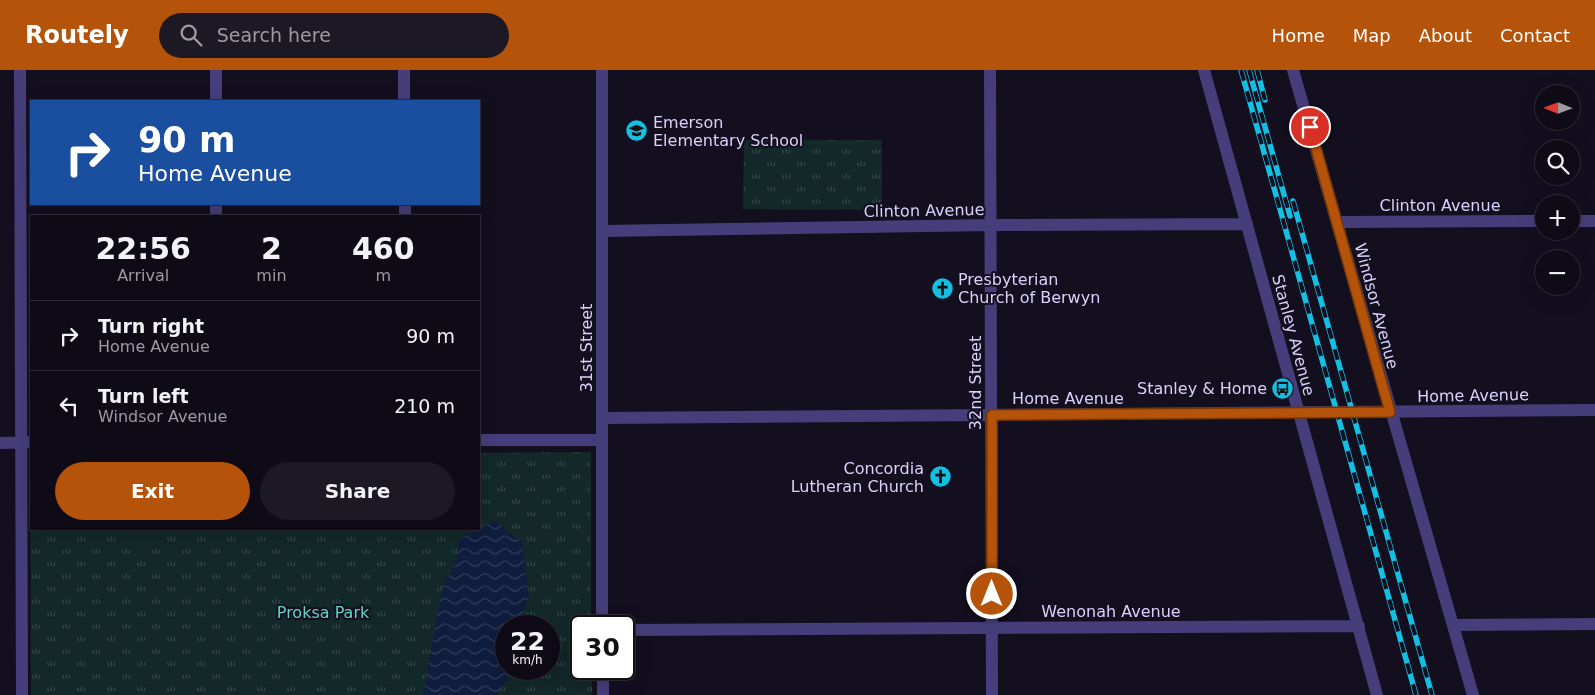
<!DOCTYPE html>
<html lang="en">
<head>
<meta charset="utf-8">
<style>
  body { margin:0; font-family:"DejaVu Sans",sans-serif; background:#1c1924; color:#f1f3f6; height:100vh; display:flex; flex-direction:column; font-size:19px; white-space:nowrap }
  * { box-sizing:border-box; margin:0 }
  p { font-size:16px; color:#9b9ba1 }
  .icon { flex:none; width:28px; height:28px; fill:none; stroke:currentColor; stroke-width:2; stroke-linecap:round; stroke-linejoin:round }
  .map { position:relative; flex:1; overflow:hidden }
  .drawer { position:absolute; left:30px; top:145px; width:450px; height:315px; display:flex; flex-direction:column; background:#0e0b17; border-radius:0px; box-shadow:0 5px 20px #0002,0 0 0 1px #2e2b36 }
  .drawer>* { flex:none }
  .guide { position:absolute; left:30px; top:30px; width:450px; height:105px; border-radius:0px; box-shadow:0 5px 20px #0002,0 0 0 1px #2e2b36; background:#1a4fa0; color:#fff; overflow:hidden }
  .needle { width:32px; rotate:271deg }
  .buttons { position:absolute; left:1535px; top:15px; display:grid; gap:10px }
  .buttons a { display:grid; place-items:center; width:45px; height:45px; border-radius:50%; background:#0e0b17; box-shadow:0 5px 20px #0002,0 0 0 1px #2e2b36; font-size:25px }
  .speed { position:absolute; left:495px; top:545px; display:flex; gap:10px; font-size:25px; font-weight:700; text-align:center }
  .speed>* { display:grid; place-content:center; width:65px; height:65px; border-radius:50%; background:#0e0b17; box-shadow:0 5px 20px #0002,0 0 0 1px #2e2b36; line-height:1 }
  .speed small { font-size:12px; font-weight:400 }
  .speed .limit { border:2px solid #111; border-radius:8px; background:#fff; color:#111 }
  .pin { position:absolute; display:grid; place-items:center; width:42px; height:42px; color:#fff; margin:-21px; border:2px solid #fff; border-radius:50%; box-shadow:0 1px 5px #0007 }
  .me { position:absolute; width:55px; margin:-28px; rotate:0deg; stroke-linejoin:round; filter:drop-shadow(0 0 4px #0008) }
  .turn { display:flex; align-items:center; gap:18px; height:105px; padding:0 25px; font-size:22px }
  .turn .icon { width:65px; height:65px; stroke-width:2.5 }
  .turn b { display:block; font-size:35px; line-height:42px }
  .eta { display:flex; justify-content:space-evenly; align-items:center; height:85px; text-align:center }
  .eta b { font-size:30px; font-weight:600; line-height:35px }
  .primary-button { display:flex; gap:10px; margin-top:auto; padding:10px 25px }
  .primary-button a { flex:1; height:58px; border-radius:30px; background:#b45309; color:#fff; font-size:20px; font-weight:600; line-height:58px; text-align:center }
  .primary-button a+a { background:#1c1924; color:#f1f3f6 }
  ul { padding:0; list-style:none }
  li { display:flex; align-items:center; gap:15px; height:70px; padding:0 25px; border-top:1px solid #2e2b36 }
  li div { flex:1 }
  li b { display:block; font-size:19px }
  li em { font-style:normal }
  header { display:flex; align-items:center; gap:30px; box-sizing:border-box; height:70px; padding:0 25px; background:#b45309; color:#fff }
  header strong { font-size:24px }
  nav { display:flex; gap:28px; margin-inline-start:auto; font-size:18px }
  .search { width:350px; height:45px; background:#1c1924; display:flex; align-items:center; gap:12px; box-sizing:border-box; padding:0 18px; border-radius:28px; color:#9b9ba1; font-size:19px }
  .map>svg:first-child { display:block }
  .grass { fill:url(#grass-tufts); fill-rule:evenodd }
  .pitch { fill:#122829 }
  .water { fill:url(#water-waves) }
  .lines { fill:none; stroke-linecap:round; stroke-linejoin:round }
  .minor { stroke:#453e7a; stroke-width:12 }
  .rail-casing { stroke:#14bfe4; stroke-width:5.5 }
  .rail { stroke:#130f1f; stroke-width:4; stroke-dasharray:11; stroke-linecap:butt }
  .route-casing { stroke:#753606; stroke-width:12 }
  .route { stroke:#b45309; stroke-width:9 }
  .labels { text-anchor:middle; stroke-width:4; stroke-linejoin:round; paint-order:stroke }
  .poi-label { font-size:16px; fill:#d9d1fb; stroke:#130f1f; text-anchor:start }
  .street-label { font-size:16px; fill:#d9d1fb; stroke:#130f1f }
  .park-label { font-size:16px; fill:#64d4c1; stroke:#130f1f }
</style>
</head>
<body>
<header>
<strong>Routely</strong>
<div class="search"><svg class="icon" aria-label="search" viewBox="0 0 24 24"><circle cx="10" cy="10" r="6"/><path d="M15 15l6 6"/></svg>Search here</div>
<nav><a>Home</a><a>Map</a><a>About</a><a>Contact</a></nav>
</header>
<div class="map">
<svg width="1595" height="625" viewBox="0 0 1595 625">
  <defs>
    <pattern id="grass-tufts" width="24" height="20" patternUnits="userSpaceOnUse" patternTransform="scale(1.25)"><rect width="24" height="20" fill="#122829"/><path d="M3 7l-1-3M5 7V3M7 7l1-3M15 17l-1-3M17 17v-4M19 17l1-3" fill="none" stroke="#344649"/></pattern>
    <pattern id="water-waves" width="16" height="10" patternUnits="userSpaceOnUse" patternTransform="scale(1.25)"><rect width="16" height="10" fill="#0f1d3e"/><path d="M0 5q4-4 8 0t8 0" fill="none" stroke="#313d5b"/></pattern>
  </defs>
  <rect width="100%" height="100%" fill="#130f1f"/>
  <path class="grass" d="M744 70H882V140L743 139Z
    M591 382V556H581V599H592V625H31L30 385 31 459H479V383ZM506 556H549V599H506Z"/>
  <path class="pitch" d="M118 459H164V476H118Z"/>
  <path class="water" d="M495 451 522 473 529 526 519 556H506V599H516L496 625H423L442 518 454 496 461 468Z"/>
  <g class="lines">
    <path class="minor" d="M20 0 22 625
      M216 0V31
      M404 0V31
      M602 0V556
      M990 0 992 625
      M1204 0 1377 625
      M1293 0 1473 625
      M216 134V146
      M405 134V146
      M1571 151H1595
      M1337 152 1544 151
      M602 161 991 155 1247 154
      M602 348 1595 340
      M479 370H602
      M0 373 31 372
      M1454 555 1595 554
      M624 560 1359 556
      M603 599V625"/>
    <defs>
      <path id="rail" d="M1241 0 1416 625
        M1249 0 1290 146
        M1257 0 1265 30
        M1293 131 1432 625"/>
    </defs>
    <use href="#rail" class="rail-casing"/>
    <use href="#rail" class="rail"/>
  </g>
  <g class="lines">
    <defs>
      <path id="route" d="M992 524V345L1390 342 1310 57"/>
    </defs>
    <use href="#route" class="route-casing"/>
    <use href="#route" class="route"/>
  </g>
  <defs>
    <symbol id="school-disc" viewBox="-11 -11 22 22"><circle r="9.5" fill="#14bfe4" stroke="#130f1f"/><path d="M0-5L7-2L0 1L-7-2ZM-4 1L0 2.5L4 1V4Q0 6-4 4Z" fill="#111"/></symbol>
    <symbol id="church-disc" viewBox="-11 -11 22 22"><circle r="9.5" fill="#14bfe4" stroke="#130f1f"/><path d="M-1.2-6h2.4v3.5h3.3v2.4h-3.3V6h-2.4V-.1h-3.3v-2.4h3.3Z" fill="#111"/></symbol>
    <symbol id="bus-disc" viewBox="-11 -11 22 22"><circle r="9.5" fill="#14bfe4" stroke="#130f1f"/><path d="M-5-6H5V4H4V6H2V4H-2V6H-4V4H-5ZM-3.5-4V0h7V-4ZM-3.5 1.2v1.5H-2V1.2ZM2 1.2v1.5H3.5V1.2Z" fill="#111"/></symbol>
  </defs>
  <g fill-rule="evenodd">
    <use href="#school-disc" x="624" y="48" width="25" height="25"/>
    <use href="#church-disc" x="930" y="206" width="25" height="25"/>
    <use href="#bus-disc" x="1270" y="306" width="25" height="25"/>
    <use href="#church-disc" x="928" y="394" width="25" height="25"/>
  </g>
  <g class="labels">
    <g class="poi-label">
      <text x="653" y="58">Emerson<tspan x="653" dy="18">Elementary School</tspan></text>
      <text x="958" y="215">Presbyterian<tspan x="958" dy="18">Church of Berwyn</tspan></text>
      <text x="1267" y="324" text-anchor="end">Stanley &amp; Home</text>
      <text x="924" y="404" text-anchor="end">Concordia<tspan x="924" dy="18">Lutheran Church</tspan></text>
    </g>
    <g class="street-label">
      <text x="1440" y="141">Clinton Avenue</text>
      <text transform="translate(924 140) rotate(-1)" y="6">Clinton Avenue</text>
      <text transform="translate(1377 236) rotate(75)" y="6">Windsor Avenue</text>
      <text transform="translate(1294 265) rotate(75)" y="6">Stanley Avenue</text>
      <text transform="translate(586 278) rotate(-90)" y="6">31st Street</text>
      <text transform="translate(975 313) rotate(-90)" y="6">32nd Street</text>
      <text transform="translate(1473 325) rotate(-1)" y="6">Home Avenue</text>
      <text x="1068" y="334">Home Avenue</text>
      <text x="1111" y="547">Wenonah Avenue</text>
    </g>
    <g class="park-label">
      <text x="323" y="548">Proksa Park</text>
    </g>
  </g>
</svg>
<div class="buttons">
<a><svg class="needle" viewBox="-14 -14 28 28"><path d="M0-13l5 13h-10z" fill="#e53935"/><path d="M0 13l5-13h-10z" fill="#9b9ba1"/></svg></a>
<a><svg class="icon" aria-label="search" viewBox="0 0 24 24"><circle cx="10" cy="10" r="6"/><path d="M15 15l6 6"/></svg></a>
<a>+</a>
<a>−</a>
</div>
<div class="speed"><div>22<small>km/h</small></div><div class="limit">30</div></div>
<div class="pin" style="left:1310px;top:57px;background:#d93025"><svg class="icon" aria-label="arrive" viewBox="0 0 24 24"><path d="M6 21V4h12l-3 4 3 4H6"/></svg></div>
<svg class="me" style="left:992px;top:524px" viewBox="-20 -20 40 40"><circle r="17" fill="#b45309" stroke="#fff" stroke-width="3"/><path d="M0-11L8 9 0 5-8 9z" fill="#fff"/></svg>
<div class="guide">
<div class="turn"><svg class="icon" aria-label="right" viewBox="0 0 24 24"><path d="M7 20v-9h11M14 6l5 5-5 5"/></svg><div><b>90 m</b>Home Avenue</div></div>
</div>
<section class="drawer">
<div class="eta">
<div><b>22:56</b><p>Arrival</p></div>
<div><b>2</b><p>min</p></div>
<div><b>460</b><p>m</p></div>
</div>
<ul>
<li><svg class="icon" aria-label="right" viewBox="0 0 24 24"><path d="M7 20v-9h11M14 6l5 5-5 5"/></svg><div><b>Turn right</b><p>Home Avenue</p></div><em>90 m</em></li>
<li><svg class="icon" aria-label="left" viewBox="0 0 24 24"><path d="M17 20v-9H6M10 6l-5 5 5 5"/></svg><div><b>Turn left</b><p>Windsor Avenue</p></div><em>210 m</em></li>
</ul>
<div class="primary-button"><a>Exit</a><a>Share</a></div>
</section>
</div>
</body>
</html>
